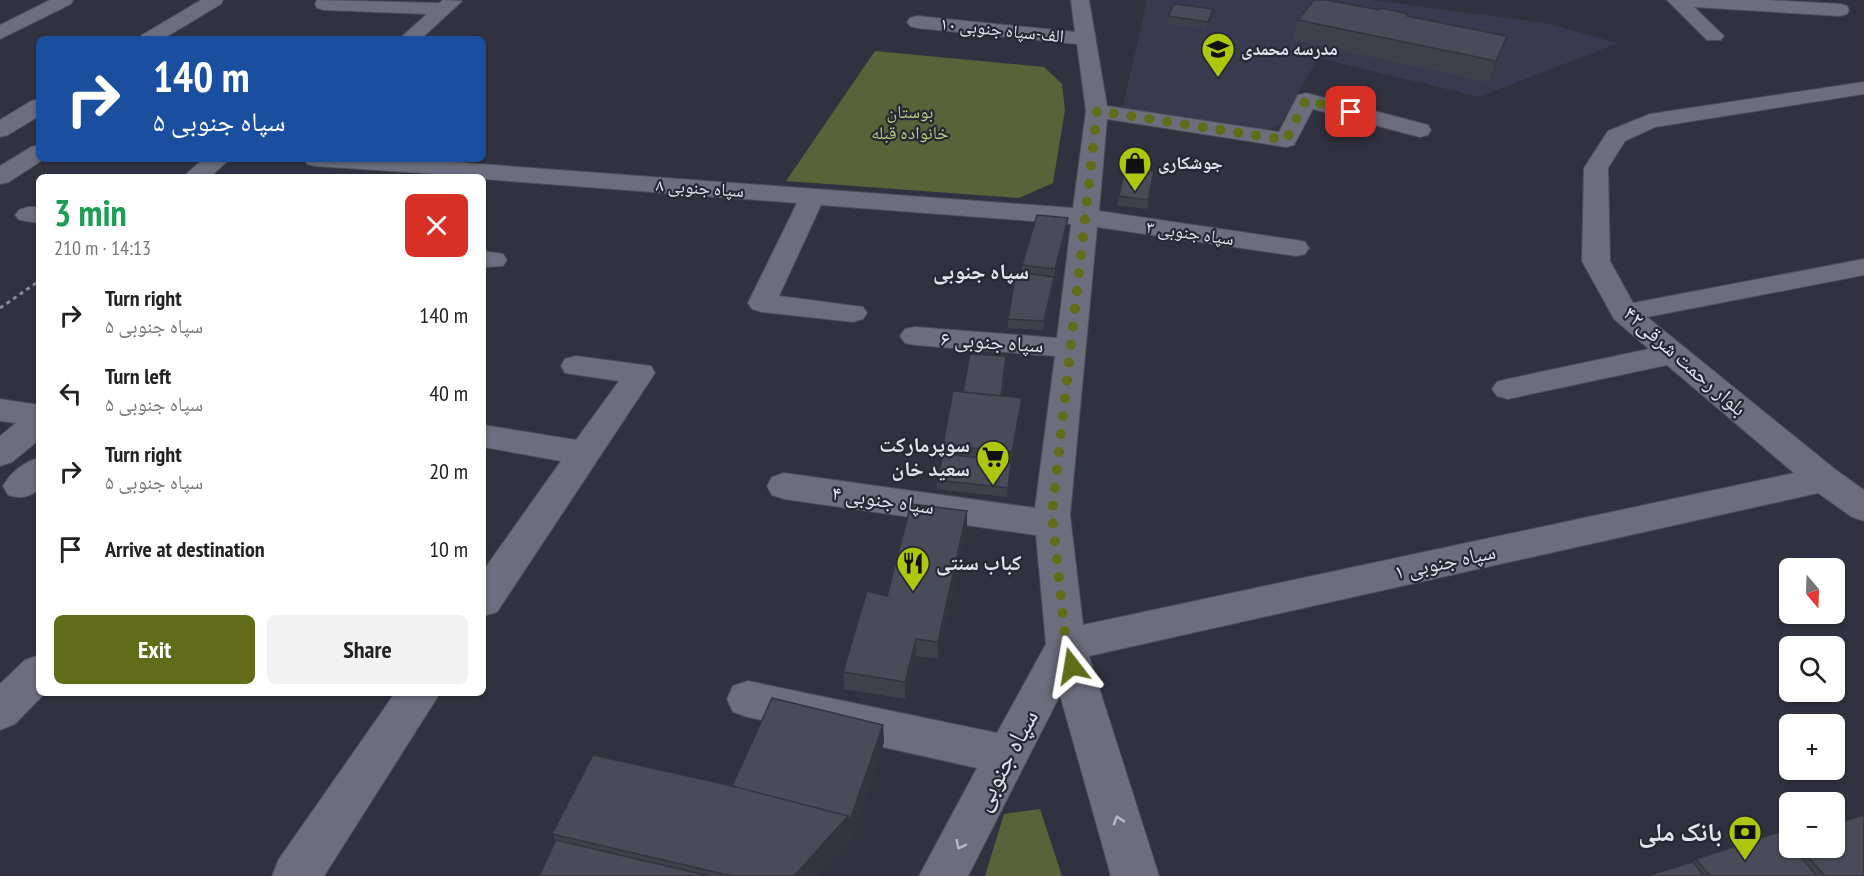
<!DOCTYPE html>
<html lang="en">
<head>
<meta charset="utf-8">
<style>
  body { margin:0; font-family:"PT Sans Narrow","Noto Naskh Arabic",sans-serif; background:#f2f2f2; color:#222; height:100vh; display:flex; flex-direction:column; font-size:22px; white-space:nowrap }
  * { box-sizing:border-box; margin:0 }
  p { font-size:20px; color:#767676 }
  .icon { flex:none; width:33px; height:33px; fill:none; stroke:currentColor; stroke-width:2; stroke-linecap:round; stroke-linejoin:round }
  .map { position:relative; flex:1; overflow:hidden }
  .side { position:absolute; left:36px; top:174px; width:450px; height:522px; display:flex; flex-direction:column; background:#fff; border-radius:9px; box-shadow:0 2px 4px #0004 }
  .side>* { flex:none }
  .banner { position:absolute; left:36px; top:36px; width:450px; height:126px; border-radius:9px; box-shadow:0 2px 4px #0004; background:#1a4fa0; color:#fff; overflow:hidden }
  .needle { width:39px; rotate:161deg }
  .fabs { position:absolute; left:1779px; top:558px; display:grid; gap:12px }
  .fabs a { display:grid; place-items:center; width:66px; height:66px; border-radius:9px; background:#fff; box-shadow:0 2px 4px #0004; font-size:30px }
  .pin { position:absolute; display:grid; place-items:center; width:51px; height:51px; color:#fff; margin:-26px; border-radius:12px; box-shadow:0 3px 9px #0006 }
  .me { position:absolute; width:66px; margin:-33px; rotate:346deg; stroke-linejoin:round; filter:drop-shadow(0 0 4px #0008) }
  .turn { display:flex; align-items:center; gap:21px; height:126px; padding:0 18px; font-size:27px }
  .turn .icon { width:78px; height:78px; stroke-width:2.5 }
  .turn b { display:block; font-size:42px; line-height:51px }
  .round { display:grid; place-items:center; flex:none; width:63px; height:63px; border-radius:9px; background:#f2f2f2 }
  .head { display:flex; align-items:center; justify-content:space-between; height:102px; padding:0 18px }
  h1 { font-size:36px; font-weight:700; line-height:45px; color:#1e9e55 }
  .action { display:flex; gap:12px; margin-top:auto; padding:12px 18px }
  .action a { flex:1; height:69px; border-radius:9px; background:#616c19; color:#fff; font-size:24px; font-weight:700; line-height:69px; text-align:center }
  .action a+a { background:#f2f2f2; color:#222 }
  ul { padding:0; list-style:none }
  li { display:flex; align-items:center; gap:18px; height:78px; padding:0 18px }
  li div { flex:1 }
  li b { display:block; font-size:22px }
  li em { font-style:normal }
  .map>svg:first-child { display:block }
  .built { fill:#393a4d }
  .green { fill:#596238 }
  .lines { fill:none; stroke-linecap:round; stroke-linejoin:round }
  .minor-casing { stroke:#4d4e59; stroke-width:2 }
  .path { stroke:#878893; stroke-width:3; stroke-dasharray:4 4; stroke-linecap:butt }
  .minor { fill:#6c6e7d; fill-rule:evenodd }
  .wall { fill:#40404d }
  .shaded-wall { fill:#34343e }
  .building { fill:#4a4b59; stroke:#34343e; stroke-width:1.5 }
  .oneway { stroke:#b9bac5 }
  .route { stroke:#616c19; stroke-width:10; stroke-dasharray:0 18 }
  .labels { text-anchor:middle; stroke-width:4.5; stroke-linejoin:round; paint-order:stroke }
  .far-street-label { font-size:18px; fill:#e2e3ec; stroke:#272835 }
  .far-poi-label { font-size:18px; font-weight:bold; fill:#e2e3ec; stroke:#272835; text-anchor:start }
  .far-park-label { font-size:18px; fill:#bdce7a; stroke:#272835 }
  .street-label { font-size:21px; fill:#e2e3ec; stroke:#272835 }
  .poi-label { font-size:21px; font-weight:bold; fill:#e2e3ec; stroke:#272835; text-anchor:end }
  .neighbourhood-label { font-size:22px; font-weight:bold; fill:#e2e3ec; stroke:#272835 }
  .near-street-label { font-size:26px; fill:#e2e3ec; stroke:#272835 }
  .near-poi-label { font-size:26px; font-weight:bold; fill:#e2e3ec; stroke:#272835; text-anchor:end }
</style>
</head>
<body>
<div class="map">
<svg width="1864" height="876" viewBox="0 0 1864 876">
  <rect width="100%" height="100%" fill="#31323f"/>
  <path class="built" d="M1147 0H1371L1545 23 1618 43 1479 97 1318 58 1281 124 1273 128 1257 130 1122 110Z"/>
  <path class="green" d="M875 51 1044 67 1062 84 1065 110 1053 183 1019 198 786 181Z
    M1040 809 1062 876H985L1004 814Z"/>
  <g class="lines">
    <defs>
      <path id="minor" d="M50 0H73L71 4 0 39V25Z
        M201 0H223L221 4 163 39H139L142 35Z
        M317 0 439 3 443 0 462 1 421 39H399L427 14 324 10 317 8 315 4Z
        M1071 0H1089L1107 106 1279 132 1298 95 1306 93 1428 125 1431 130 1428 135 1420 137 1313 109 1294 145 1286 147 1107 119 1099 211 1296 240 1305 242 1309 248 1305 254 1296 256 1097 227 1070 515 1083 625 1794 473 1667 365 1508 399 1497 396 1492 389 1497 382 1508 379 1649 349 1614 319 1582 261 1584 168 1608 131 1650 114 1864 82V94L1655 127 1625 141 1608 168 1610 261 1633 303 1864 259V275L1647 317 1836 470 1864 490V521L1852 517 1818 493 1089 656 1159 876H1111L1060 695 968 876H919L977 768 748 717 733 712 727 699 733 686 748 681 997 733 1046 644 1036 535 784 499 772 495 767 486 772 477 784 473 1035 508 1055 356 915 345 905 343 900 336 905 329 915 327 1057 338 1071 224 821 205 779 296 863 307 867 313 863 319 853 322 762 312 752 309 748 303 797 203 483 179V177L315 166 307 164 303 159H411L1073 208 1086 111 1077 44 917 28 910 26 907 22 910 18 917 16 1075 32Z
        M1667 0H1768L1840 4 1847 6 1849 10 1847 14 1840 16 1694 7 1724 36 1721 40H1707Z
        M39 99V116L8 135 0 137V120L31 101Z
        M39 145V159H44L9 182 0 184V166L31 147Z
        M203 159H230L210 177H183Z
        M28 207H39V223L19 220 15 215 19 210Z
        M483 251 503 254 507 260 503 266 483 267Z
        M576 356 651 366 655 373 497 612 483 616V571L561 461 483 447V425L576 440 619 381 565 373 561 366 565 359Z
        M0 399 39 405V440L12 462 0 466V436L16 423 0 421Z
        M39 458V489C28 498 21 499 8 495L3 486C11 472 24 462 39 458Z
        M39 655V693H45L15 724 0 730V684L25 660Z
        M395 693H440L324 876H272L279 859Z"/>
    </defs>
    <use href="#minor" class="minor-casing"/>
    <path class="path" d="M0 308 39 281"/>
    <use href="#minor" class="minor"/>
  </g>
  <path class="wall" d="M1213 9 1212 17 1207 29 1167 24 1168 16Z
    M1408 16 1507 36 1499 56 1488 82 1293 40 1298 20Z
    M1154 171 1147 209 1117 205 1119 196Z
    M1066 235 1043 330 1008 328V319L1022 272V265Z
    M1006 366 1002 396 1021 416 1011 470 1007 497 937 489V480L943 454V445Z
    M967 511V529L938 659 916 656 905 699 844 689 843 672Z
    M884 742 851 838 817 876H539L556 840 552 834 732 786Z
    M1790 839V848H1834L1864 876H1646L1693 862 1696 859 1787 841Z"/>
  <path class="shaded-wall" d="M1213 9 1212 17 1207 29 1208 22Z
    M1507 36 1499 56 1488 82 1496 61Z
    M1068 218 1066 235 1043 330 1044 321 1054 277 1055 269Z
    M1022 398 1021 416 1011 470 1007 497 1012 452Z
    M967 511V529L938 659V642Z
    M916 639V656L905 699V682Z
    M883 725 884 742 851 838 817 876H794Z"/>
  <path class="building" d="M1314 0H1327L1379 10 1381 8 1408 14 1407 16 1507 36 1496 61 1298 20Z
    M1174 4 1213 9 1208 22 1168 16Z
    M1125 168 1154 171 1148 200 1119 196Z
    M1037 215 1068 218 1055 269 1022 265Z
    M1016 272 1054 277 1044 321 1008 319Z
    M970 354 1006 356 1001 396 963 392Z
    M953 391 1022 398 1012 452 943 445Z
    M943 454 1011 461 1008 488 937 480Z
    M911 504 967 511 938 642 916 639 905 682 843 672 867 591 887 596Z
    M772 698 883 725 849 823 848 816 732 786Z
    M593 755 728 785 848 816 794 876H732L552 834Z
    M1864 815V876H1825L1800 848H1834V824Z
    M1779 832 1790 844V848H1793L1817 876H1710L1696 859Z
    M556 840 709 876H539Z
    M1693 862 1704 876H1646Z"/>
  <defs><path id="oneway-chevron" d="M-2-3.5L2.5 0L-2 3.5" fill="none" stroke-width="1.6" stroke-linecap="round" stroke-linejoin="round" transform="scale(1.5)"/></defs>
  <g class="oneway">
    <use href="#oneway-chevron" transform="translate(1118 820) rotate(-107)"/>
    <use href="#oneway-chevron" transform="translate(960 845) rotate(118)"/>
  </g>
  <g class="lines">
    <path class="route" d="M1072 666 1066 645 1052 515 1097 111 1286 140 1306 100 1351 112"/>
  </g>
  <defs>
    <symbol id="school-pin" viewBox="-11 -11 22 30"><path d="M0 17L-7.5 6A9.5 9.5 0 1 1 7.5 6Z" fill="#adc60e" stroke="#272835"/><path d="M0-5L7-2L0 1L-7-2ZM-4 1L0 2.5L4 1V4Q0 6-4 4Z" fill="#111"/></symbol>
    <symbol id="shop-pin" viewBox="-11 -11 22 30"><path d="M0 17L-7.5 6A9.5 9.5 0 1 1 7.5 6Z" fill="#adc60e" stroke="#272835"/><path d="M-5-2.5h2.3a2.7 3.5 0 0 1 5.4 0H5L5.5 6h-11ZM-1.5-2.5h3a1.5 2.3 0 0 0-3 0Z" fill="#111"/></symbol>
    <symbol id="supermarket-pin" viewBox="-11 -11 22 30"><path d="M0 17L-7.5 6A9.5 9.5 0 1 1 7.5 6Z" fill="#adc60e" stroke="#272835"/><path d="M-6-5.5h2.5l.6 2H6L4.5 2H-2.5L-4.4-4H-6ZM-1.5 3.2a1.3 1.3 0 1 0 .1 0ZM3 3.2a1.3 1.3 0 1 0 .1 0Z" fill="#111"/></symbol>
    <symbol id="restaurant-pin" viewBox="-11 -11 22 30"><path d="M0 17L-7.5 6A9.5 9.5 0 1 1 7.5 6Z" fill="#adc60e" stroke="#272835"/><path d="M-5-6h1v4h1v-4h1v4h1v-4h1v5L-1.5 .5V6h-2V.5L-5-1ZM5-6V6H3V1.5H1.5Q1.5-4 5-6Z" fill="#111"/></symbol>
    <symbol id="bank-pin" viewBox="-11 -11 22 30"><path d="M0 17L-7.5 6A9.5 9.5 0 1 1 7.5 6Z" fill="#adc60e" stroke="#272835"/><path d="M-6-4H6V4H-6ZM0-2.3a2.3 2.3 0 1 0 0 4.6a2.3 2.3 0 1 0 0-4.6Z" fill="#111"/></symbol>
  </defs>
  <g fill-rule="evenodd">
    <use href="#school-pin" x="1199" y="30" width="38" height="52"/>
    <use href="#shop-pin" x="1116" y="144" width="38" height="52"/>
    <use href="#supermarket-pin" x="974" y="438" width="38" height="52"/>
    <use href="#restaurant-pin" x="894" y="544" width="38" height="52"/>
    <use href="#bank-pin" x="1726" y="813" width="38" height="52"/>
  </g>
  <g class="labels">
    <g class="far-street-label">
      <text transform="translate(1002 30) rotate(6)" y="6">۱۰ الف-سپاه جنوبی</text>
      <text transform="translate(700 188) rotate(4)" y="6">۸ سپاه جنوبی</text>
      <text transform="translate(1190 233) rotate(8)" y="6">۳ سپاه جنوبی</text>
    </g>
    <g class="far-poi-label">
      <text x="1241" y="55">مدرسه محمدی</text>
      <text x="1158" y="169">جوشکاری</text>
    </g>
    <g class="far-park-label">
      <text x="910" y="118">بوستان<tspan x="910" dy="21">خانواده قبله</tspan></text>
    </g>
    <g class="street-label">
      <text transform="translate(992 342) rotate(4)" y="7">۶ سپاه جنوبی</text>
      <text transform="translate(1685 361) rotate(41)" y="7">بلوار رحمت شرقی۴۲</text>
      <text transform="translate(883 500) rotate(8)" y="7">۴ سپاه جنوبی</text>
      <text transform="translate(1445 562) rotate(-12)" y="7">۱ سپاه جنوبی</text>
    </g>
    <g class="poi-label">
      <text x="970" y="452">سوپرمارکت<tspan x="970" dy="24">سعید خان</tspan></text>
      <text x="936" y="570" text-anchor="start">کباب سنتی</text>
    </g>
    <g class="neighbourhood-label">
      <text x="981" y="279">سپاه جنوبی</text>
    </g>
    <g class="near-street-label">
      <text transform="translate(1005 760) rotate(-62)" y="9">سپاه جنوبی</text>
    </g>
    <g class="near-poi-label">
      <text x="1722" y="841">بانک ملی</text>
    </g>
  </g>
</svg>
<div class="fabs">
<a><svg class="needle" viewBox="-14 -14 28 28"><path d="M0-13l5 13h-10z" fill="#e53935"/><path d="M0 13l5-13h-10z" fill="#767676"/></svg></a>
<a><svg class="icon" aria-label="search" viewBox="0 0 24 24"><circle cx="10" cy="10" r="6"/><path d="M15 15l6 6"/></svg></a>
<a>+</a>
<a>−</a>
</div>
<div class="pin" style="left:1351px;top:112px;background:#d93025"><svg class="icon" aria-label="arrive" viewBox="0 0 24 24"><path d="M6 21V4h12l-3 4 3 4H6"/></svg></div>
<svg class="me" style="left:1072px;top:666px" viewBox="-20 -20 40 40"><path d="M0-17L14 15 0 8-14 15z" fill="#616c19" stroke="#fff" stroke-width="4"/></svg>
<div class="banner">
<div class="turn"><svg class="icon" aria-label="right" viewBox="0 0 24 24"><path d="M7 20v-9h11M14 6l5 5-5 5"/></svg><div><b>140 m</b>۵ سپاه جنوبی</div></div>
</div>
<section class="side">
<div class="head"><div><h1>3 min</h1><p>210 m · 14:13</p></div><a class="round" style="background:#d93025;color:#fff"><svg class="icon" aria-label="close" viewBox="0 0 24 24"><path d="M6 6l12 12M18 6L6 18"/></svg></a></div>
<ul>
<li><svg class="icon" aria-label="right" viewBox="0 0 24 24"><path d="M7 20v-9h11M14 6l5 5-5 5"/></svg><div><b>Turn right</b><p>۵ سپاه جنوبی</p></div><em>140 m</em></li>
<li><svg class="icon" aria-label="left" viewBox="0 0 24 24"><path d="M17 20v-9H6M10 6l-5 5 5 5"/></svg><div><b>Turn left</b><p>۵ سپاه جنوبی</p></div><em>40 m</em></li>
<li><svg class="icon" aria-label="right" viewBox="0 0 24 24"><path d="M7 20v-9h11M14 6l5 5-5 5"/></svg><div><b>Turn right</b><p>۵ سپاه جنوبی</p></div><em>20 m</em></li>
<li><svg class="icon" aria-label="arrive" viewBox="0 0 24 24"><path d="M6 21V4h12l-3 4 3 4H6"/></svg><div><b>Arrive at destination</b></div><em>10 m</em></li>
</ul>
<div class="action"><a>Exit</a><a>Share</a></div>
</section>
</div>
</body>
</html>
